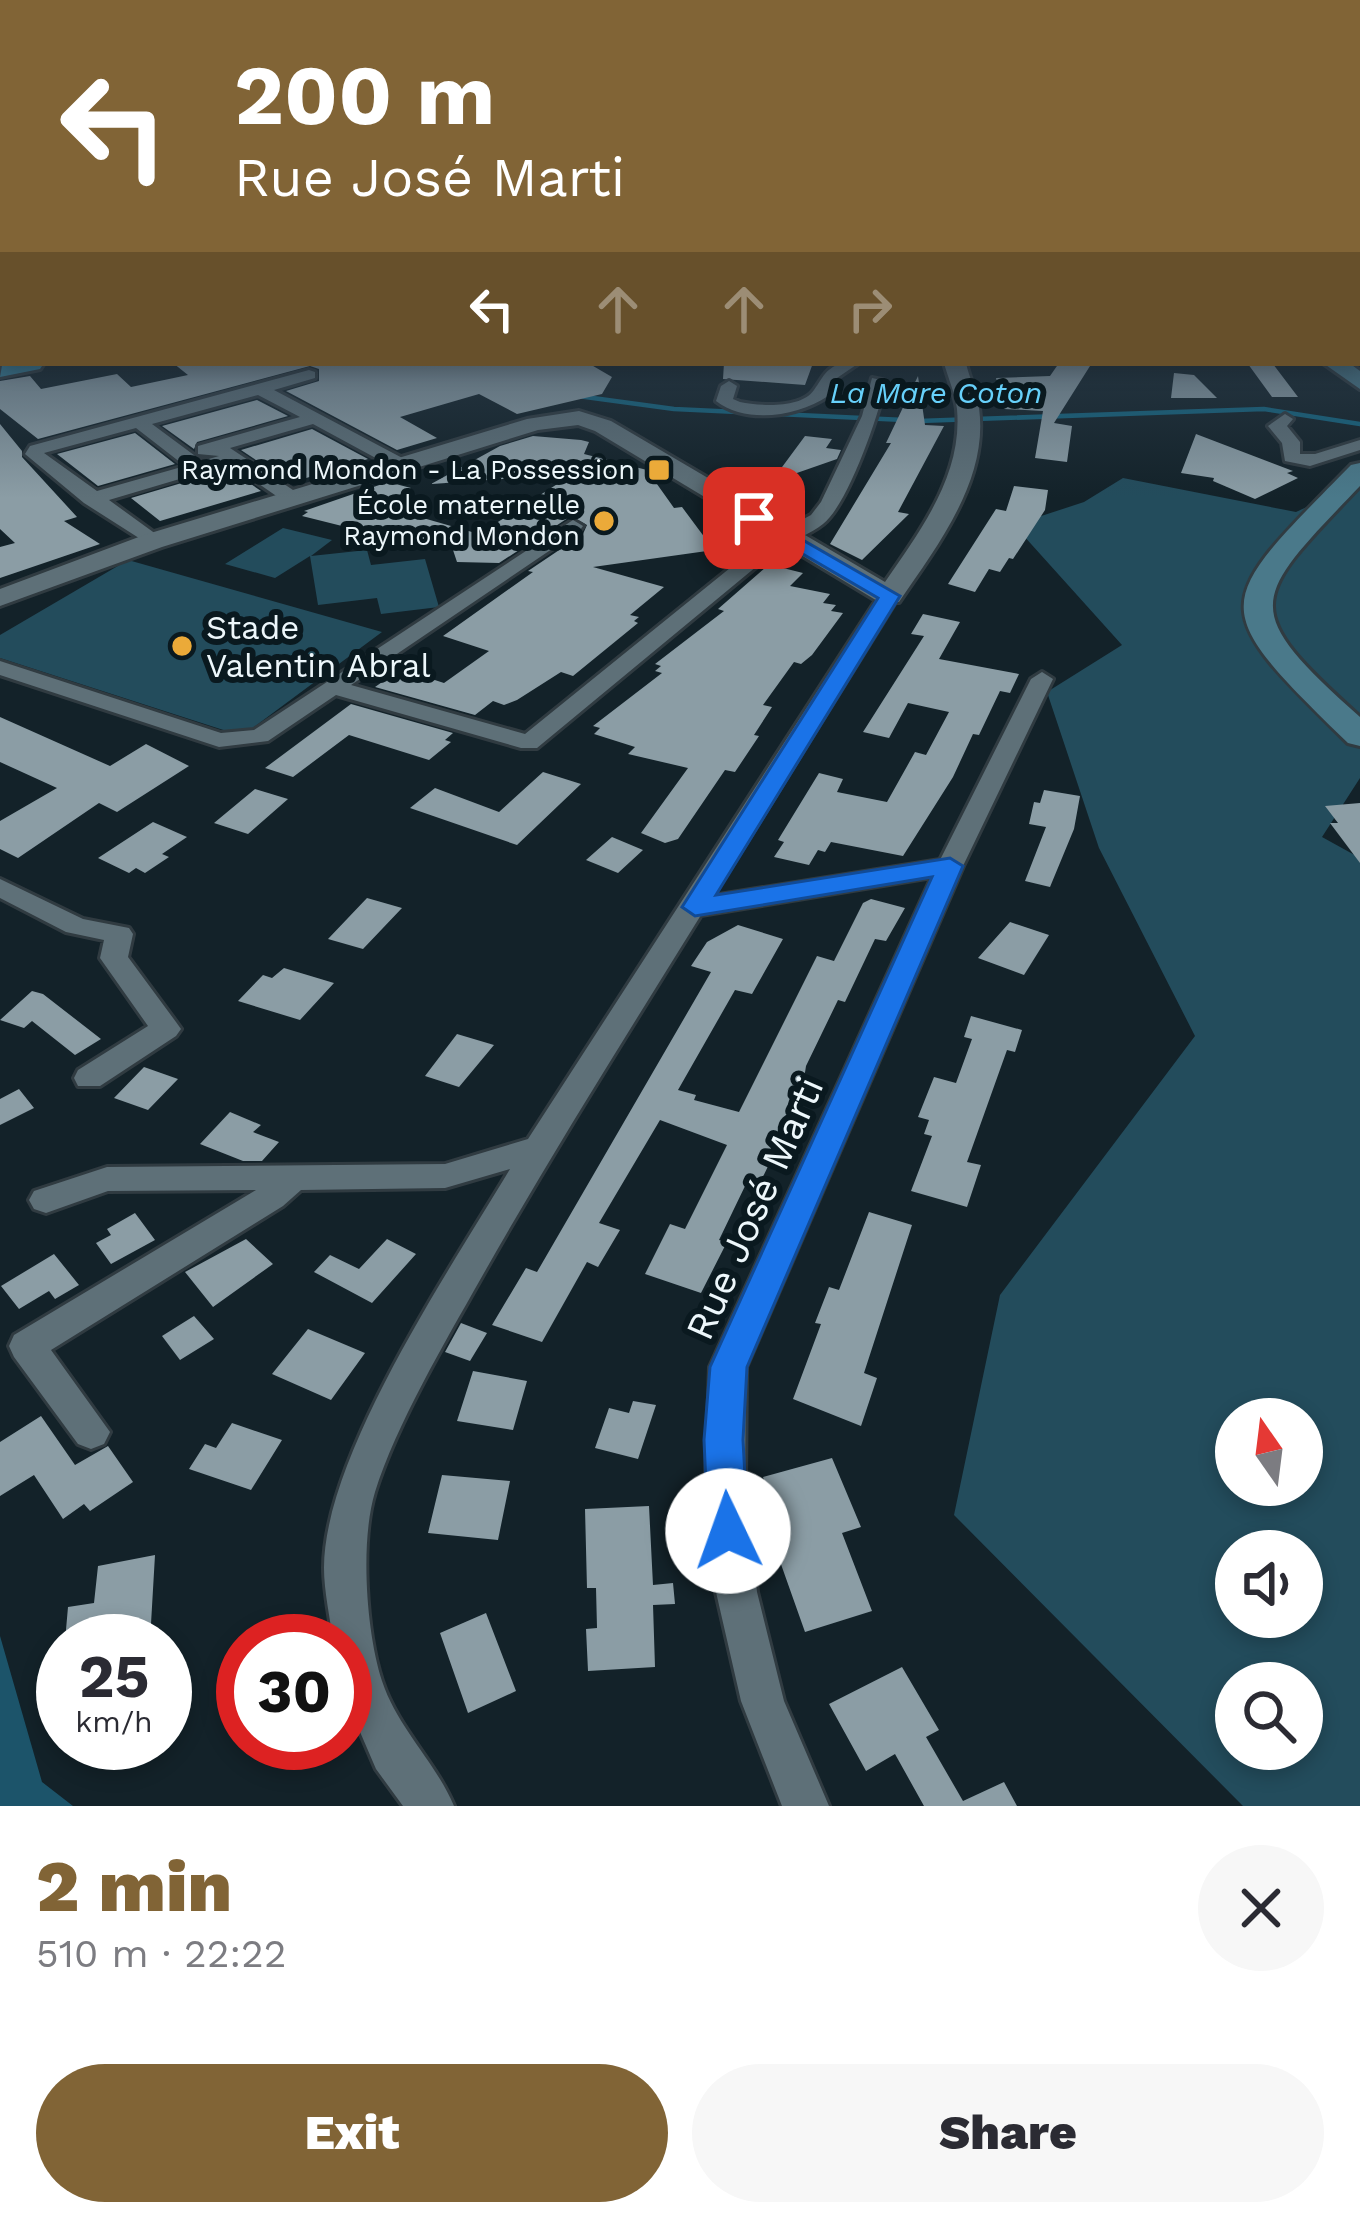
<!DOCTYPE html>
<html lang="en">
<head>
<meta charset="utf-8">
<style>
  body { margin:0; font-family:"Work Sans",sans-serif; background:#f7f7f7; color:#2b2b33; height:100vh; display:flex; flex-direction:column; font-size:45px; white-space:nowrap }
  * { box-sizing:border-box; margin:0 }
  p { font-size:39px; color:#7c7c81 }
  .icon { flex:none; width:66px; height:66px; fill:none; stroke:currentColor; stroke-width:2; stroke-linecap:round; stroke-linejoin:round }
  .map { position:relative; height:1806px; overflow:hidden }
  .side { display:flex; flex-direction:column; background:#fff; flex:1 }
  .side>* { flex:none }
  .guide { position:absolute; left:0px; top:0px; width:1362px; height:366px; box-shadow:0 6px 18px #0003; background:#816436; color:#fff; overflow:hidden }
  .needle { width:78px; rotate:346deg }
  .controls { position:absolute; left:1215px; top:1398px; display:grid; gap:24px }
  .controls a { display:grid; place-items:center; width:108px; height:108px; border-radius:50%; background:#fff; box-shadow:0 6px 18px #0003; font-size:60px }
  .speed { position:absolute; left:36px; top:1614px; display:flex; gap:24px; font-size:60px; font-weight:700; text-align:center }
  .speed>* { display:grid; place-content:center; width:156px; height:156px; border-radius:50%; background:#fff; box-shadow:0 6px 18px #0003; line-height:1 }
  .speed small { font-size:30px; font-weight:400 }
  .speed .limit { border:18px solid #d22; background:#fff; color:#111 }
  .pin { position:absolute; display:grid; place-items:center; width:102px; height:102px; color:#fff; margin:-51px; border-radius:24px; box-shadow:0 6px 18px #0006 }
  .me { position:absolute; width:132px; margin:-66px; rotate:357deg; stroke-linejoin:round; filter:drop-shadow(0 0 9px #0008) }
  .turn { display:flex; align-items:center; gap:42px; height:252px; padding:0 36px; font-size:54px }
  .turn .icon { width:156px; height:156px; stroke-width:2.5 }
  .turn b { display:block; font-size:84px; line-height:102px }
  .lanes { display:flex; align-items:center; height:114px; padding:0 36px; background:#0003; justify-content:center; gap:60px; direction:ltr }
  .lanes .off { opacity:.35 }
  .round { display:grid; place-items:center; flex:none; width:126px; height:126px; border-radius:63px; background:#f7f7f7 }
  .summary { display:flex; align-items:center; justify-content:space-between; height:204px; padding:0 36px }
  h1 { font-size:72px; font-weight:800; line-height:90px; color:#816436 }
  .primary-button { display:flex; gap:24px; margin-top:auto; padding:24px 36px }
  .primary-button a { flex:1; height:138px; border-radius:72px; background:#816436; color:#fff; font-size:48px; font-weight:800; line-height:138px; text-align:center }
  .primary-button a+a { background:#f7f7f7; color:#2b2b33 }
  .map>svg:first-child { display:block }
  .green { fill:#234c5c; fill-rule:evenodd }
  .forest { fill:#1c546a }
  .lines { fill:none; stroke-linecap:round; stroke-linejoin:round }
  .stream { stroke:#156580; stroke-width:4.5 }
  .building { fill:#8b9da5 }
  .minor-casing { stroke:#303b41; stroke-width:6 }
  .tertiary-casing { stroke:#303b41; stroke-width:6 }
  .secondary-casing { stroke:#303b41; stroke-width:6 }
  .primary-casing { stroke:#303b41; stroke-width:6 }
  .minor { fill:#5e7078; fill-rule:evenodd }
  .tertiary { fill:#5e7078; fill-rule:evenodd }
  .secondary { fill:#4a798a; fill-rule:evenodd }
  .primary { fill:#37829c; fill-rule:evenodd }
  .route { fill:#1a73e8; stroke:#114b97; stroke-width:3 }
  .poi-dot { fill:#ebaa39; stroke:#0a191f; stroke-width:4.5 }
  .labels { text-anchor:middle; stroke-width:12; stroke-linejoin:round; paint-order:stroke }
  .far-poi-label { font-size:27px; fill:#edf7fb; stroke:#0a191f; text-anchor:end }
  .far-water-label { font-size:30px; font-style:italic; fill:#67d1fb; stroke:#0a191f }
  .poi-label { font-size:33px; fill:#edf7fb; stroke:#0a191f; text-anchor:start }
  .near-street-label { font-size:39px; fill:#edf7fb; stroke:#0a191f }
</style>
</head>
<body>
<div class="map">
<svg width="1360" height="1806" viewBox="0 0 1360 1806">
  <rect width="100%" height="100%" fill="#132229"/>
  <path class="green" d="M1123 478 1296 512 1360 482V778L1322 837 1360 858V1806H1243L954 1515 1000 1295 1195 1036 1099 848 1047 692 1122 645 1014 525 1084 502ZM1236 1419H1302V1485H1236ZM1236 1551H1302V1617H1236ZM1236 1683H1302V1749H1236Z
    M283 528 332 540 311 556 367 550 371 565 425 559 439 607 381 614 377 598 318 605 310 556 275 578 225 564Z
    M128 560 382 632 242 736 0 658V635Z"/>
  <path class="forest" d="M0 1636 42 1782 73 1806H0Z"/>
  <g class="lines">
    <path class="stream" d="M578 396 674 409 904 420
      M919 421 1264 409 1360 424"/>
  </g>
  <path class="building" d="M173 363H588L612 377 602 394 517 414 479 394 400 417 437 438 397 450 286 391 319 381V369L310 366 38 439 0 409V381L30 376 41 389 117 374 131 387 188 375Z
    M724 363H813L805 385 723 379Z
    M1059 363 1090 366 1054 423 1072 426 1067 462 1035 458 1043 411 1004 409 996 378 1050 376Z
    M1248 364H1273L1298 397H1272Z
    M1174 373 1194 375 1217 398H1171Z
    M918 376 925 425 944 426 898 512 909 514 862 560 830 544 891 443H886Z
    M257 400 288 416 197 442 194 449 162 426Z
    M0 424 22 451V457L77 517 64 521 100 544 0 578V547L15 543 0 529Z
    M312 429 368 459 290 483 241 450Z
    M135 433 175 464 98 486 57 454Z
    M1196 434 1293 471 1287 473 1298 478 1255 499 1213 481 1214 478 1181 473Z
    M533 436 581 440 589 442 584 454 647 470 674 508 682 507 714 550 593 567 664 587 630 615 639 617 634 621 638 623 573 676 561 672 517 700 504 705 493 701 475 715 375 687 401 669 444 683 489 651 443 636 533 572 528 571 583 534 587 525 571 516 499 563 457 562 447 532 431 542 409 536 402 541 302 516 308 512 304 511 388 482 411 488 381 506 479 534 573 474 431 484 500 446Z
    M805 436 832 439 826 448 841 450 837 459 771 482Z
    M229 469 261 491 160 521 131 498Z
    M1014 486 1048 490 1045 510 1013 559 1009 558 1000 572 989 569 975 592 948 584 996 509 1006 511Z
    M775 559 779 567 803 573 790 586 830 594 823 603 836 605 831 611 843 613 812 655 801 664 794 662 763 705 772 707 754 735 759 736 735 772 725 770 678 839 665 843 641 833 688 768 628 754 635 747 594 734 600 728 593 726 662 673 655 671 661 666 655 664 724 611 718 609Z
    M923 614 960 622 939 659 1019 674 1010 693 1000 691 979 735 973 734 953 777 903 856 831 842 825 852 818 850 809 865 774 857 784 842 778 840 819 773 843 779 837 792 887 802 915 752 926 755 949 712 908 703 889 738 863 732 924 636 911 634Z
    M351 704 453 733 445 740 451 742 429 760 349 735 293 777 265 768Z
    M0 717 110 766 146 744 189 766 117 812 99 803 18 858 0 849V821L57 788 0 762Z
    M543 772 581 784 517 845 410 808 435 788 499 812Z
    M255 789 288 799 248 834 214 823Z
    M1044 790 1080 796 1074 829 1050 887 1025 881 1046 827 1029 824 1034 802 1040 803Z
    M1360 803V863L1330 823H1338L1325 806Z
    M153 822 187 837 162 854 169 857 145 873 136 868 129 873 98 858Z
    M612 837 643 850 618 873 586 860Z
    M367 898 402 908 363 949 328 939Z
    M871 899 905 908 886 941 875 939 845 1002 838 1000 806 1066 804 1079 808 1080 800 1100 758 1187 746 1184 719 1240 727 1242 701 1293 645 1274 670 1224 685 1229 727 1145 660 1120 599 1223 620 1230 598 1267 587 1262 542 1342 492 1325 526 1268 537 1272 711 972 691 966 707 942 738 925 783 939 752 994 735 990 678 1090 696 1095 694 1100 739 1112 817 956 834 961 863 903Z
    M1010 922 1049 935 1024 975 978 958Z
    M284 968 334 983 300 1020 238 1001 263 975 272 978Z
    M32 991 43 994 101 1039 75 1055 32 1021 24 1028 0 1020Z
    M971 1016 1022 1030 1015 1052 1007 1050 967 1162 981 1165 967 1207 911 1191 932 1136 924 1134 929 1120 918 1117 934 1077 956 1083 972 1039 964 1037Z
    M457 1034 494 1045 459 1087 425 1076Z
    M144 1067 178 1079 148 1110 114 1098Z
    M19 1089 34 1108 0 1125V1099Z
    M230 1112 261 1125 253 1132 279 1142 262 1161H243L200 1144Z
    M869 1212 912 1225 864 1373 877 1378 861 1426 793 1399 821 1324 815 1323 829 1287 839 1290Z
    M135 1213 155 1240 111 1264 96 1243 111 1235 107 1229Z
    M246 1239 273 1264 213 1307 185 1272Z
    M387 1239 416 1254 372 1303 314 1272 330 1255 359 1269Z
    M54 1254 79 1285 55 1299 49 1291 19 1309 1 1286Z
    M194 1316 214 1339 180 1360 162 1336Z
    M461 1323 487 1333 470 1361 445 1352Z
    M308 1329 365 1353 331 1400 272 1374Z
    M473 1371 527 1381 513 1430 457 1421Z
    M633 1401 656 1405 638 1459 595 1448 609 1408 629 1413Z
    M41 1416 75 1465 108 1446 133 1482 90 1511 84 1504 63 1519 34 1475 0 1496V1442Z
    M232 1423 282 1440 251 1490 189 1469 205 1444 216 1448Z
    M832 1458 861 1527 842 1533 872 1611 805 1632 777 1553 758 1558 755 1528 779 1522 763 1477Z
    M442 1475 510 1481 498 1540 428 1533Z
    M649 1506 653 1585 673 1583 675 1604 653 1605 655 1667 588 1671 586 1629 597 1628 596 1588H587L585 1509Z
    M155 1555 150 1641H65L68 1607 94 1603 98 1566Z
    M486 1613 516 1691 468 1713 440 1633Z
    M902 1667 939 1730 926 1737 963 1801 1004 1782 1017 1806H924L895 1754 866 1771 829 1704Z"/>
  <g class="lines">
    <defs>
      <path id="minor" d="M840 363H859L834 380 828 396C797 417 746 424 716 401L721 386 729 381 737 386 733 399 740 402C760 406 801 409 814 390 824 376 824 371 840 363Z
        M309 370 315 372V378L274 390 408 461V469H396L313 424 230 448 299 494V502H285L230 464 109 500 160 537V545L153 547 84 503 25 454 30 446ZM258 395 300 417 198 446V454L219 456 202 461 152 424ZM136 428 185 466 97 491 44 453Z
        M872 378 886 381C879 414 849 503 823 524 811 534 793 540 780 547L537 748H521L336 695 268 741 219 747 0 675V661L221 733 254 730 573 520 583 526 580 530 351 685 525 734 766 539 811 515 821 502 862 416Z
        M1285 414 1293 419 1287 426 1300 442V454H1315L1360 440V450L1310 466 1285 461 1282 443 1268 426Z
        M889 590 899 596 713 896 940 860 1031 679 1042 672 1053 679 963 866 746 1367 745 1480 757 1592 784 1701 829 1806H782L741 1701 716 1592 706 1480 710 1367 932 877 701 915C626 1036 550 1156 480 1280 445 1342 396 1425 375 1492 360 1541 366 1632 382 1681 398 1729 435 1761 454 1806H403L376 1769 345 1697V1641H333C330 1617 324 1591 324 1568 324 1455 451 1268 510 1169L445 1188 301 1190 283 1206 51 1350 110 1432 104 1444 91 1449 78 1444 14 1357 9 1346 14 1335 256 1190 108 1191 46 1213 34 1209 29 1200 34 1191 107 1167 445 1164 528 1139 879 596Z
        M0 879 83 919 129 928 133 934 128 957 176 1022 181 1029 176 1036 100 1086H78L74 1078 78 1070 148 1026 100 958 104 940 66 932 0 898Z"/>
      <path id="tertiary" d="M944 363H966C969 378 977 392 979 408 989 480 937 546 899 602H879L595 431 578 425 538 430 162 547 0 606V589L144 535 527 419 579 411 611 421 885 582C920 531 963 475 957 409 955 393 948 378 944 363Z"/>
      <path id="secondary" d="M1323 363H1349L1360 371V389Z
        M1360 463V486C1251 600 1237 607 1360 717V746L1348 743C1204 603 1213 606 1351 465Z"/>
      <path id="primary" d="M3 360V363H44L40 369 0 377Z"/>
    </defs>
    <use href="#minor" class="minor-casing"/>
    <use href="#tertiary" class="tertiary-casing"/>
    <use href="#secondary" class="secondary-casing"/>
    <use href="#primary" class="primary-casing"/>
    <use href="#minor" class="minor"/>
    <use href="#tertiary" class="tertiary"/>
    <use href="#secondary" class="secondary"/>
    <use href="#primary" class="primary"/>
  </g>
  <linearGradient id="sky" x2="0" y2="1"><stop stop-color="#0a1317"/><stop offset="0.49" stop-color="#334454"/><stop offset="1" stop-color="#334454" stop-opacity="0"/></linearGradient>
  <rect width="1360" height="498" fill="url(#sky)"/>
  <path class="route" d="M754 512 900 596 716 895 950 858 963 866 747 1367 743 1440 748 1531 742 1544 728 1550 713 1544 708 1531 704 1440 710 1367 932 877 695 916 682 907 878 598 748 522 745 518Z"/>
  <g class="poi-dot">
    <rect x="647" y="458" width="24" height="24" rx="6"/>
    <circle cx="604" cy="521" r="12"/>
    <circle cx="182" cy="646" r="12"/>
  </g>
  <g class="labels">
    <g class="far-poi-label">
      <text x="635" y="479">Raymond Mondon - La Possession</text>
      <text x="580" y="514">École maternelle<tspan x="580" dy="31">Raymond Mondon</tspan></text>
    </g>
    <g class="far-water-label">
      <text x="936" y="403">La Mare Coton</text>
    </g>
    <g class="poi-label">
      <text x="206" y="639">Stade<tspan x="206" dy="38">Valentin Abral</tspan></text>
    </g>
    <g class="near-street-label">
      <text transform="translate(754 1208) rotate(-66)" y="14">Rue José Marti</text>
    </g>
  </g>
</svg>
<div class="controls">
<a><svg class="needle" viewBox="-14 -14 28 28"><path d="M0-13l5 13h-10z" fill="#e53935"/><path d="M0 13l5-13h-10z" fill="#7c7c81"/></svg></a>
<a><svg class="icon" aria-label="sound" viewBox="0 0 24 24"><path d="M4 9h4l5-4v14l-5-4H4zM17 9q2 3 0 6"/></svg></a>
<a><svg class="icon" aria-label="search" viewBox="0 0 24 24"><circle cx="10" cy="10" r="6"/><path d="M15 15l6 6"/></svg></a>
</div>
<div class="speed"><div>25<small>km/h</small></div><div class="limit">30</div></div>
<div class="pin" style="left:754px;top:518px;background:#d93025"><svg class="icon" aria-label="arrive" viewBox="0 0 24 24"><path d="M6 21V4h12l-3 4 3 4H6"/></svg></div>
<svg class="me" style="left:728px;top:1531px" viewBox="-20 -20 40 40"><circle r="19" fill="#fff"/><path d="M0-13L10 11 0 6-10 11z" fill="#1a73e8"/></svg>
<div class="guide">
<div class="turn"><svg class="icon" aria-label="left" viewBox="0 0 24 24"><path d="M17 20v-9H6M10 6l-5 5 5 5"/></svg><div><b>200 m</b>Rue José Marti</div></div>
<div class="lanes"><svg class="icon" aria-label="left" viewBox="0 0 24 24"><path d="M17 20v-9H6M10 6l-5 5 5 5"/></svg><svg class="icon off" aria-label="ahead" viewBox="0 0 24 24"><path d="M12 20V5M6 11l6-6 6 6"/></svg><svg class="icon off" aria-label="ahead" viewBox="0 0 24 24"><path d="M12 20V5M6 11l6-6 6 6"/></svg><svg class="icon off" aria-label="right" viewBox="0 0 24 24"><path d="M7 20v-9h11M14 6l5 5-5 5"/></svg></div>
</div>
</div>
<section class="side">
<div class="summary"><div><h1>2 min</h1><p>510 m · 22:22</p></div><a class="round"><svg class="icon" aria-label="close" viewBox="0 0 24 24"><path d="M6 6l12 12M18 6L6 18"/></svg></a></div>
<div class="primary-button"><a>Exit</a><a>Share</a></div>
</section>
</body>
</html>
